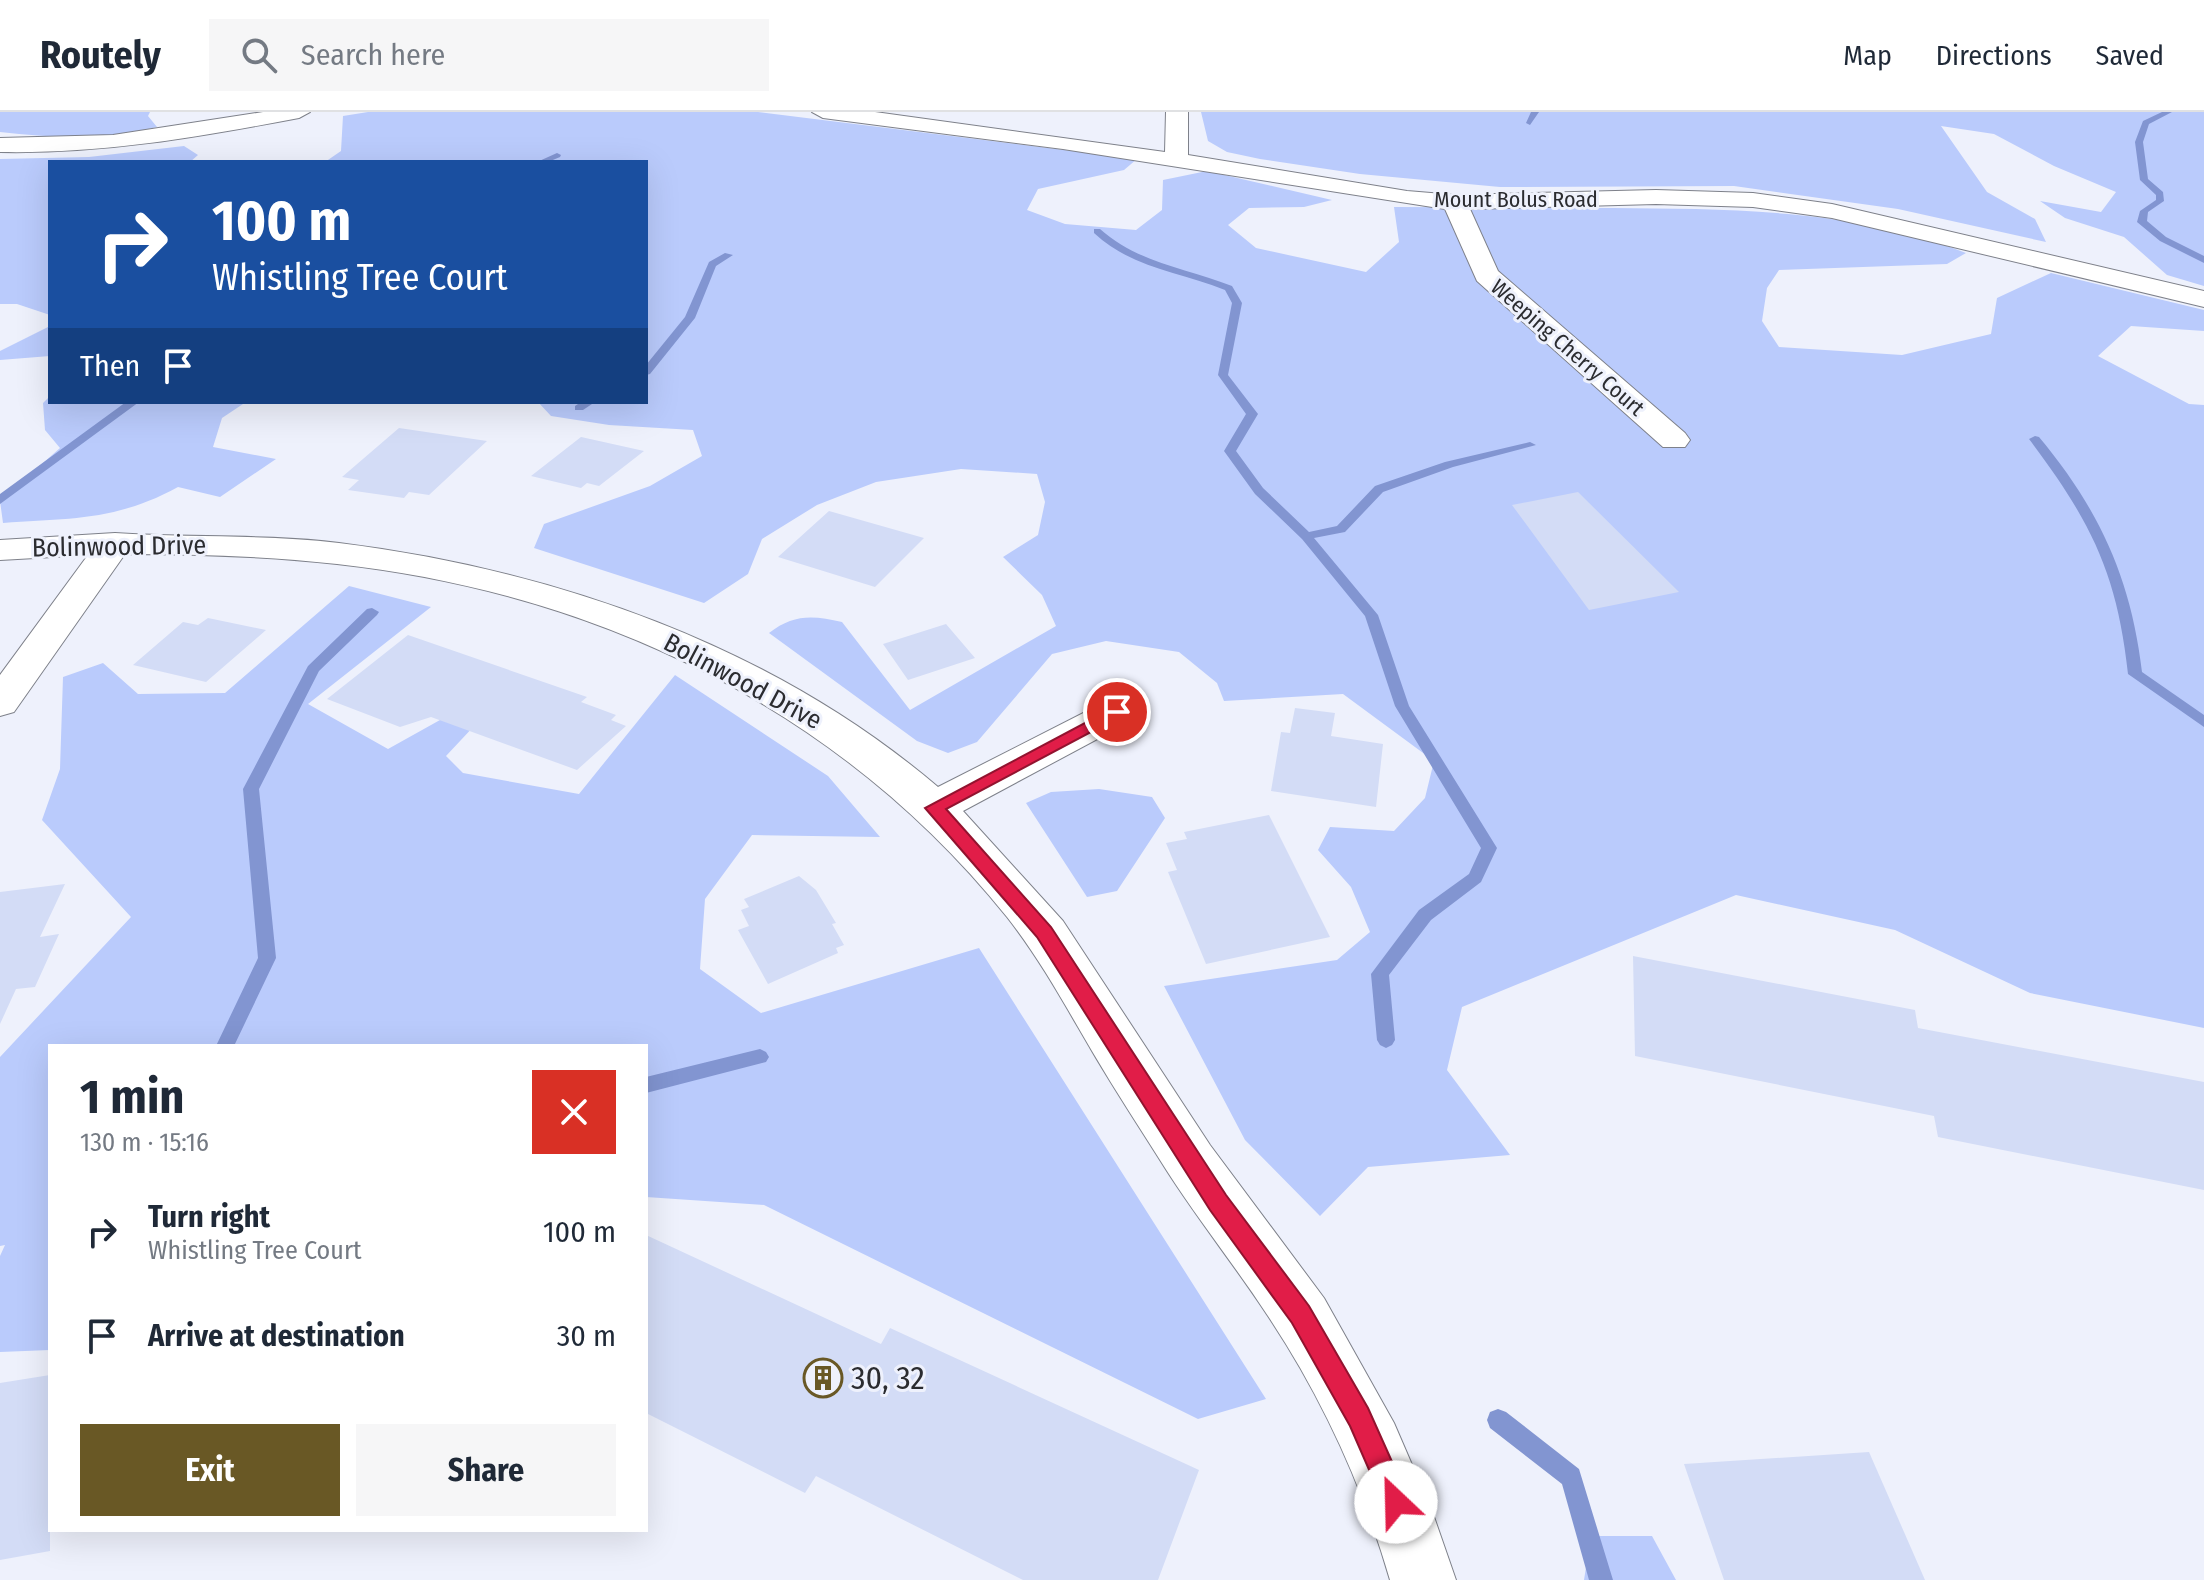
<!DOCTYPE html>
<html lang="en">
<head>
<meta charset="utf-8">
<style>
  body { margin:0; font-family:"Fira Sans Condensed",sans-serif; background:#f6f6f7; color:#1f2937; height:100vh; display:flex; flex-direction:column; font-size:30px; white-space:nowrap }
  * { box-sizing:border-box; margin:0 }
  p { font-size:26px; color:#747a83 }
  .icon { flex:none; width:44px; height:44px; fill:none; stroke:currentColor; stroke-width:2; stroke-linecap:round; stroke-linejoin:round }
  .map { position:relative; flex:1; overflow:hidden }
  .sheet { position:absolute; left:48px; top:932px; width:600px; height:488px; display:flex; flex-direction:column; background:#fff; border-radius:0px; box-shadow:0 8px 32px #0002 }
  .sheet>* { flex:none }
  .top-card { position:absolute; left:48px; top:48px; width:600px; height:244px; border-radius:0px; box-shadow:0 8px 32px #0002; background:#1a4fa0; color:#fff; overflow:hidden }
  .pin { position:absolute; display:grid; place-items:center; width:68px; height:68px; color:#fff; margin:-34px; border:4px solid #fff; border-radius:50%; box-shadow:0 2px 8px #0007 }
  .me { position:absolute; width:88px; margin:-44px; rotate:336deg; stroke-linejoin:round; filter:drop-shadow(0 0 6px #0008) }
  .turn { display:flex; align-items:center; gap:28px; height:168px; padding:0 32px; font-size:36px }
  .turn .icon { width:104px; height:104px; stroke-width:2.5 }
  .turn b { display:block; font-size:56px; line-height:68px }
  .then { display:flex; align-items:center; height:76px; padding:0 32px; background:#0003; gap:16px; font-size:30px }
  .round { display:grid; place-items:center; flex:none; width:84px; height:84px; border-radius:0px; background:#f6f6f7 }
  .overview { display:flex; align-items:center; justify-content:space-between; height:136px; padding:0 32px }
  h1 { font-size:48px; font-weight:700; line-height:60px }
  .action { display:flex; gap:16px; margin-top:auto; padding:16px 32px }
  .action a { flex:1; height:92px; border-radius:0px; background:#695825; color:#fff; font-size:32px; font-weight:700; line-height:92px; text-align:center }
  .action a+a { background:#f6f6f7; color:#1f2937 }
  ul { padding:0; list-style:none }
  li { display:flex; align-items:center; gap:24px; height:104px; padding:0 32px }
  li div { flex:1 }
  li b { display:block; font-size:30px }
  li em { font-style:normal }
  header { display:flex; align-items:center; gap:48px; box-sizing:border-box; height:112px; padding:0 40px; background:#fff; border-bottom:2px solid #e0e1e3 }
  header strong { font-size:38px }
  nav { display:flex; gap:44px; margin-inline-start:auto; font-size:28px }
  .search { width:560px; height:72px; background:#f6f6f7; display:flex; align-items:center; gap:20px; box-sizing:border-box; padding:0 28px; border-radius:0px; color:#747a83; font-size:30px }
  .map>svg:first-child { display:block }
  .green { fill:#bacbfc }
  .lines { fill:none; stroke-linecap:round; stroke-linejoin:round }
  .stream { fill:#8295d1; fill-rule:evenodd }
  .building { fill:#d3dcf6 }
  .minor-casing { stroke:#7e818a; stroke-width:2 }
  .minor { fill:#fff; fill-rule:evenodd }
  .route { fill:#e11d48; stroke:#92132f; stroke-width:2 }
  .labels { text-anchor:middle; stroke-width:6; stroke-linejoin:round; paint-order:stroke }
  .far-street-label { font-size:22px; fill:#2b2c30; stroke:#eef1fc }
  .street-label { font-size:26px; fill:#2b2c30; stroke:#eef1fc }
  .near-poi-label { font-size:32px; fill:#2b2c30; stroke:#eef1fc; text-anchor:start }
</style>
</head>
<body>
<header>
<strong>Routely</strong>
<div class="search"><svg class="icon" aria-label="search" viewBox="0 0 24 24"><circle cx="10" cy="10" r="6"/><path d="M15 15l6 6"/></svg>Search here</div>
<nav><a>Map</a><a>Directions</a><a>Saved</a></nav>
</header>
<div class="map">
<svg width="2204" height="1468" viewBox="0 0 2204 1468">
  <rect width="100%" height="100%" fill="#eef1fc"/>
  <path class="green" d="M0 0H150L148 4 157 15C104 29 54 26 0 20Z
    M368 0H758L1137 47 1124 58 1038 77 1027 98 1065 112 1136 118 1162 98 1163 68 1207 59 1332 88 1304 95 1249 96 1228 113 1256 136 1366 160 1399 130 1394 95C1467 95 1540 96 1613 96 1730 97 1855 97 1966 141L1947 152 1779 158 1767 176 1762 209 1779 235 1902 243 1991 222 1997 186 2051 161 2204 198V219L2131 214 2098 244 2189 292 2204 293V916L2030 881 1895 818 1736 783 1462 895 1447 958 1510 1043 1368 1055 1320 1104 1245 1028 1164 874 1337 848 1370 820 1351 775 1318 738 1330 715 1394 719 1425 686 1434 649 1343 582 1224 589 1217 571 1179 540 1106 529 1052 542 977 630 948 641 917 629 769 521C793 502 813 503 842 510L910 598 1056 514 1042 483 1003 445 1038 423 1045 390 1037 362 961 357 876 370 817 393 762 427 748 462 704 491 534 436 544 412 650 374 702 344 693 318 609 313 551 304 538 290H646V50H325L341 39 343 4Z
    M1201 0H2204V174L2167 163 2124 125 2065 106 2040 89 2101 100 2116 80 2054 54 1994 22 1941 14 1987 80 2035 107 2046 130 1898 97 1734 74 1500 75 1360 62 1260 47 1227 40 1208 29Z
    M184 34 198 43 190 50H50V203L17 192H0V47L89 45Z
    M50 214V244L0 248V239Z
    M50 284V290H246L222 306 213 335 276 347 220 385 178 375C116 409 71 406 3 411L0 389 60 336 45 318 43 291Z
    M349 474 431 495 308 592 388 637 440 608 490 597 446 644 463 661 579 682 675 563 828 664 880 725 752 723 705 787 700 857 761 901 979 836 1266 1287 1198 1307 764 1093 646 1085V934H50V1238L0 1240V1144L5 1133 0 1134V945L131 805 42 708 60 657 63 565 103 551 138 582 225 581Z
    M1099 677 1152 685 1165 706 1117 779 1087 785 1026 691 1051 680Z
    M1591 1424H1652L1676 1468H1584Z"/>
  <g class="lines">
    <path class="stream" d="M1531 0H1539L1530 13 1526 11Z
      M2162 0H2172L2149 12 2143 30 2148 67 2163 80 2164 89 2148 100 2147 109 2166 125 2204 144V151L2160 129 2137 110 2140 99 2156 88V83L2140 68 2135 30 2143 9Z
      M557 41 561 43 560 45 548 50H537Z
      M1094 117H1100C1138 151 1186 156 1232 174L1242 191 1228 263 1258 302 1236 339 1263 376 1309 420 1337 414 1375 374 1445 350 1530 330 1536 333 1453 355 1383 380 1345 420 1314 426 1378 503 1409 594 1497 736 1481 770 1431 808 1389 863 1395 928 1392 933 1386 936 1380 933 1377 928 1371 862 1419 798 1469 762 1481 736 1395 594 1365 504 1302 427 1255 382 1224 339 1246 302 1218 263 1232 191 1225 178C1178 159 1133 157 1094 121Z
      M725 141 733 143 716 154 695 206 650 262 646 263V253L685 205 709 150Z
      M126 290H139L0 392V382Z
      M581 290H595L583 298H575V294Z
      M2035 324 2039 325C2099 397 2131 466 2142 560L2204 603V615L2128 562C2117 460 2090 408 2029 327Z
      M372 496 379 500 377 503 319 559 259 677 276 846 234 934H216L258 846 243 677 308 554 367 497Z
      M760 937 766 940 769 945 766 950 646 981V965Z
      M1498 1297 1506 1300 1579 1357 1613 1468H1589L1562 1372 1490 1316 1487 1308 1490 1300Z"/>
  </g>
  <path class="building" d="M399 316 487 329 429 383 409 380 404 386 348 378 359 368 342 365Z
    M581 325 644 339 599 374 587 371 581 376 531 364Z
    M1578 380 1679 480 1589 498 1512 393Z
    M829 399 924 426 875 475 778 445Z
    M208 506 266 518 206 570 133 553 183 510 198 513Z
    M946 512 975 546 908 568 883 532Z
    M408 523 587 585 581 590 616 603 611 608 626 614 577 658 431 605 400 615 327 587Z
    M1295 596 1335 601 1331 624 1383 632 1376 695 1271 679 1281 620 1290 621Z
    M1269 703 1330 825 1206 852 1168 760 1177 758 1166 731 1187 727 1184 720Z
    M799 764 816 778 836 811 832 812 844 833 836 836 838 841 768 872 738 818 749 814 741 798 749 795 744 787Z
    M65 772 40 825 59 822 35 875 16 877 0 912V780Z
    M1633 844 1915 898 1918 916 2204 970V1078L1938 1025 1934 1004 1635 944Z
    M646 1123 881 1232 890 1216 1199 1358 1158 1468H1023L816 1364 805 1381 646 1301Z
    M50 1263V1439L0 1448V1271Z
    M1869 1340 1925 1468H1724L1684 1352Z"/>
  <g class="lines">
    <defs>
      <path id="minor" d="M263 0H310L299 6C199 25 102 42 0 40V26L113 23Z
        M812 0H875L1165 40 1166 0H1188V43L1407 79 1455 83 1656 78 1753 81 1832 92 2204 179V195L1832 106 1753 95 1656 92 1470 97 1498 159 1685 321 1690 328 1685 335H1663L1477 169 1445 97 1063 37 823 6Z
        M115 421C190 426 265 422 339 431 555 458 771 533 938 675L1103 591 1117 587 1131 591 1137 600 1131 609 963 699 1063 809 1210 1033 1324 1186 1394 1311 1432 1399 1456 1468H1390C1363 1375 1322 1285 1268 1204 1236 1155 1199 1109 1167 1059 1142 1019 1116 980 1092 939 1065 893 1040 847 1007 805 840 597 599 481 337 452 266 444 196 442 125 442L14 600 0 604V563L88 443 0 448V428Z"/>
    </defs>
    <use href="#minor" class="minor-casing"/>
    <use href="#minor" class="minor"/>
  </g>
  <path class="route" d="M1117 594 1125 600 1123 603 946 697 1051 815 1226 1083 1309 1194 1368 1296 1406 1381 1410 1390 1406 1399 1396 1403 1387 1399 1350 1314 1292 1211 1210 1098 1037 825 925 696Z"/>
  <defs>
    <symbol id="building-ring" viewBox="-11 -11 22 22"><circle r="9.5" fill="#eef1fc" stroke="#695825" stroke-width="1.5"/><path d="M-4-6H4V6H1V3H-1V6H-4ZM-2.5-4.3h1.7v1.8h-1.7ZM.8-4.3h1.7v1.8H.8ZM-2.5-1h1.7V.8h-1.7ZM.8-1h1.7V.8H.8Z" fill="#695825"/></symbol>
  </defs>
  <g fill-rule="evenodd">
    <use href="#building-ring" x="801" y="1244" width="44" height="44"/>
  </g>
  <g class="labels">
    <g class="far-street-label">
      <text x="1516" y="95">Mount Bolus Road</text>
      <text transform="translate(1568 235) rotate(41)" y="8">Weeping Cherry Court</text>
    </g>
    <g class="street-label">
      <text transform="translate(119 434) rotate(-1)" y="9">Bolinwood Drive</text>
      <text transform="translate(743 569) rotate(28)" y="9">Bolinwood Drive</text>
    </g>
    <g class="near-poi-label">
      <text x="851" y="1277">30, 32</text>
    </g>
  </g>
</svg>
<div class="pin" style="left:1117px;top:600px;background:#d93025"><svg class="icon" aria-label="arrive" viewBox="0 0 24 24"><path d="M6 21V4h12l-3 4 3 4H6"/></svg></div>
<svg class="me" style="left:1396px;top:1390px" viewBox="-20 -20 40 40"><circle r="19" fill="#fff"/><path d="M0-13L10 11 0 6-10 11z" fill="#e11d48"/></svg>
<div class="top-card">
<div class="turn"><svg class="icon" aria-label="right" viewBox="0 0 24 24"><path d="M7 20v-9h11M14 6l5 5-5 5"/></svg><div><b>100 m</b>Whistling Tree Court</div></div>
<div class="then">Then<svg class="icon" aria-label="arrive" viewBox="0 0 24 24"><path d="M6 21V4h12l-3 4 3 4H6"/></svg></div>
</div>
<section class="sheet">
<div class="overview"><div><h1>1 min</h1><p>130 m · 15:16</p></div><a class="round" style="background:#d93025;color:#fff"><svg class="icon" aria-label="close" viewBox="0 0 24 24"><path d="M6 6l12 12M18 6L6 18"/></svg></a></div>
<ul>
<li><svg class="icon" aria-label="right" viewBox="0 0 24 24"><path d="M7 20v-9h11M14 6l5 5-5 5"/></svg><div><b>Turn right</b><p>Whistling Tree Court</p></div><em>100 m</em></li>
<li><svg class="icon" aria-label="arrive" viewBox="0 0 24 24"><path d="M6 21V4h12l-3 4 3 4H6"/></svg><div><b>Arrive at destination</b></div><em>30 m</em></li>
</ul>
<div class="action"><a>Exit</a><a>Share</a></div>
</section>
</div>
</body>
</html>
